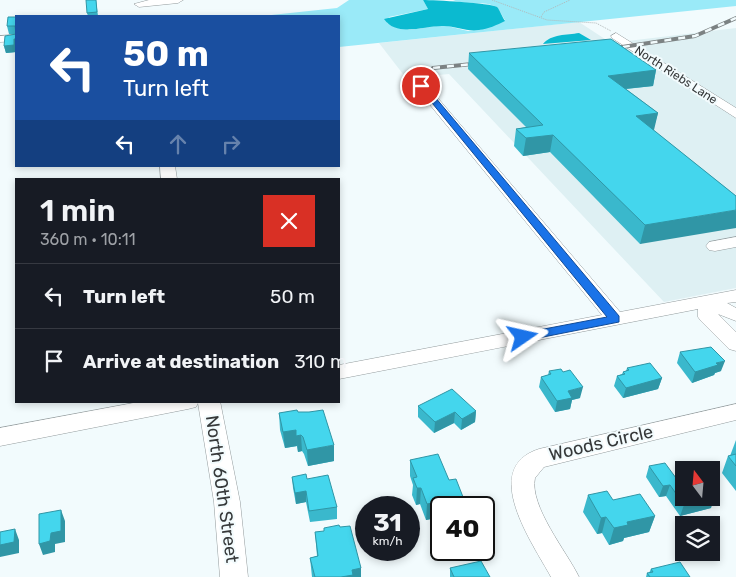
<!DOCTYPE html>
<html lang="en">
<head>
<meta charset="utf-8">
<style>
  body { margin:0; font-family:Rubik,sans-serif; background:#20242c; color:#f1f3f6; height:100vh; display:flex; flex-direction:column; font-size:19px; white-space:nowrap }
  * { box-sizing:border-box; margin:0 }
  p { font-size:16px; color:#9ea1a6 }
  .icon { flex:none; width:28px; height:28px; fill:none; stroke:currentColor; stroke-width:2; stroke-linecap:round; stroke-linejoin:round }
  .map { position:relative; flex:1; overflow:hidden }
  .drawer { position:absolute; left:15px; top:178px; width:325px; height:225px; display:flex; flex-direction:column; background:#171b24; border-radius:0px; box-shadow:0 2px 8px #0003 }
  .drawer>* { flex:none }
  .guide { position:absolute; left:15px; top:15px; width:325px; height:152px; border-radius:0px; box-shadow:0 2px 8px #0003; background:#1a4fa0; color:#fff; overflow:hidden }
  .needle { width:32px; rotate:344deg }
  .fabs { position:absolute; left:675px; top:461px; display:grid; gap:10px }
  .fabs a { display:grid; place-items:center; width:45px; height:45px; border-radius:0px; background:#171b24; box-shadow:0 2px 8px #0003; font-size:25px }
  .speed { position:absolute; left:355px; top:496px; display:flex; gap:10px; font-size:25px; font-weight:700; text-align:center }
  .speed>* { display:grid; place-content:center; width:65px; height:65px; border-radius:50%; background:#171b24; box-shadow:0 2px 8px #0003; line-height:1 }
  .speed small { font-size:12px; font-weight:400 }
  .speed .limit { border:2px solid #111; border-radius:8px; background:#fff; color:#111 }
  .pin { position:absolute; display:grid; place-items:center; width:42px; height:42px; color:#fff; margin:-21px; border:2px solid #fff; border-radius:50%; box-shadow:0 1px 5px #0007 }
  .me { position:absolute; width:55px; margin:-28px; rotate:79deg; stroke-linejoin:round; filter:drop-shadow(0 0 4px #0008) }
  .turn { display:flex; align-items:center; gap:18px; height:105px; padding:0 25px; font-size:22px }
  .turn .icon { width:65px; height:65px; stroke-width:2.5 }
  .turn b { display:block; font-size:35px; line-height:42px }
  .lanes { display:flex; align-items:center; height:48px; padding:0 25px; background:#0003; justify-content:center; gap:25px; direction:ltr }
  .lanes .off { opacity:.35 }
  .round { display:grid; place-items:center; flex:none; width:52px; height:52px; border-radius:0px; background:#20242c }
  .head { display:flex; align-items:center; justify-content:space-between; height:85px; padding:0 25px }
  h1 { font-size:30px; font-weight:600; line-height:38px }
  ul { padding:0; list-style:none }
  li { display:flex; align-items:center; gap:15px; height:65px; padding:0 25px; border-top:1px solid #363941 }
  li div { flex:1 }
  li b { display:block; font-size:19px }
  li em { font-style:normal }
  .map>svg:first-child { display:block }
  .built { fill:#def0f3 }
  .green { fill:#9aeaf8 }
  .water { fill:#0bbad0 }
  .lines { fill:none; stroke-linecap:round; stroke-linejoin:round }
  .minor-casing { stroke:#939b9d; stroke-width:1 }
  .path { stroke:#b2b9ba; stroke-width:1; stroke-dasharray:1 1; stroke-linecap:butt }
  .minor { fill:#fff; fill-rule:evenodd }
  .rail-casing { stroke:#7c8283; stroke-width:4 }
  .rail { stroke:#f2fbfd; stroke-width:2.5; stroke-dasharray:7; stroke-linecap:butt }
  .wall { fill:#3ab8cc }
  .shaded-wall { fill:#3096a6 }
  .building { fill:#44d6ed; stroke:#3096a6 }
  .route { fill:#1a73e8; stroke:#114b97 }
  .labels { text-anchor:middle; stroke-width:4; stroke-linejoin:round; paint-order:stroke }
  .far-street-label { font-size:12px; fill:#36393a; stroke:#f2fbfd }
  .near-street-label { font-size:18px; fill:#36393a; stroke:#f2fbfd }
</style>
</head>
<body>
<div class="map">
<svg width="736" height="577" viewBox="0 0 736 577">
  <rect width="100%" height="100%" fill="#f2fbfd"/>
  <path class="built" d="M579 22 611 43 736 28V288L664 302 449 74 406 78 379 43Z"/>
  <path class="green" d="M349 0H423L428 9 389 17 387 23 409 30 443 25 468 31 480 30 505 20C502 16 500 10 496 7 485 0 467 6 453 0H736V6L339 47V16H262L337 8Z"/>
  <path class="water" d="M423 0C434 0 490 3 497 7 500 10 502 17 505 21 497 25 488 29 479 30 467 32 456 26 444 26 426 25 397 38 384 19L428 9Z
    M579 33 591 40 543 44C551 34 567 35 579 33Z"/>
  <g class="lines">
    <defs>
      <path id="minor" d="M183 0 178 3 139 7 134 4 149 0Z
        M616 33 736 108V118L612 38 611 36Z
        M16 35V41L0 42V36Z
        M421 82 425 83 620 312 736 290V302L727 303 736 308V321L718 314 736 332V351L729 349 701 321 698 317V309L339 379V365L602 315 417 89 415 86 417 83Z
        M160 166H175L177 179H161Z
        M736 237V247L715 251 709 250 706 246 709 242Z
        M144 401H220L240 502 248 577H220L214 502 198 403 196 407 188 409 0 446V428Z
        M736 404V420L544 467 535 478C529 506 567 552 579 577H551C533 544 479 468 539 449Z"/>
    </defs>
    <use href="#minor" class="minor-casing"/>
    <path class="path" d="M492 0 547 20 596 23 611 31
      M541 17 544 12 570 0"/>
    <use href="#minor" class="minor"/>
    <defs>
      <path id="rail" d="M609 49 695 36 736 18
        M433 68 482 63"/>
    </defs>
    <use href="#rail" class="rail-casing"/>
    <use href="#rail" class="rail"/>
  </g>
  <path class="wall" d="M96 0 98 16H88L87 13Z
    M16 17V52L6 53 4 46 16 34H9L7 26Z
    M469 53 656 70 653 86 626 89 658 113 653 130 736 196 640 244 550 152 523 156 514 146 516 129 526 127 468 69Z
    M680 352 721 371 715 373 714 375 692 383 677 363Z
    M627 368 662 378 658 389 623 398 614 386 617 376 622 374 623 372 626 371Z
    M549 371 580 398 572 400 570 409 555 412 539 387 541 377 548 375Z
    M418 406 476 411 475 422 461 430 454 423 434 433 418 417Z
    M298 412 334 461 308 466 304 454 302 451 298 452 297 446 285 448 280 430 279 413Z
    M736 440V491L722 473 728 456H730Z
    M410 460 449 480 463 497 462 508H441V517L426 520 420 504 416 505 412 495 413 485 410 476Z
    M649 466 676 478 711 508 680 516 666 496 659 497 646 477Z
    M292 477 307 479 337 507V519L310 522 306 502 296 504 293 488Z
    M588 495 613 500 655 516 649 532 624 538 623 541 609 545 602 533 597 534 583 512Z
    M315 532 361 568V577H312L310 558 317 556Z
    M450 568 490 577H450Z
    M651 569 690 577H646L647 573H649Z"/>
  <path class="shaded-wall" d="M14 39H16V52L6 53 4 46Z
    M656 70 653 86 605 91 608 76Z
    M658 113 654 130 632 133 636 116Z
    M553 135 550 152 523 156 526 138Z
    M736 210V228L640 244 645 225Z
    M725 361 721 371 715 373 714 375 692 383 695 372 716 363Z
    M662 378 658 389 623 398 626 388Z
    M583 387 580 398 572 400 570 409 555 412 557 401 568 391Z
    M476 411 475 422 461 430 462 419Z
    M455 412 454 423 434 433 435 422Z
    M296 430 297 446 285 448 283 432Z
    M301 435 302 451 298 452 296 436Z
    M334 445V461L308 466 307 450Z
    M670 485 666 496 659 497 663 486Z
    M417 488H421L420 504 416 505Z
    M306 491V502L296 504 295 493Z
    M463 497 462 508H441V517L426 520 427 504Z
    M715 497 711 508 680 516 684 505Z
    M61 510 65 521V542L55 544V552L43 555 39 544 51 533Z
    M655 516 649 532 624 538 623 541 609 545 614 528 627 522Z
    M606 517 602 533 597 534 601 518Z
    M15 529 19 540V553L0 557V545Z
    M361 568V577H341L352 570Z"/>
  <path class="building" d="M86 0H96L97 12 87 13Z
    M8 17H16V39H14V45L4 46 5 36 16 34 15 26H7Z
    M611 39 656 70 608 76 658 113 636 116 736 196V210L645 225 553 135 526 138 516 129 543 125 469 53Z
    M711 347 725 361 716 363 718 365 695 372 680 352Z
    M650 363 662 378 626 388 617 376 625 374 623 372 629 370 627 368Z
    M561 369 563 372 570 370 583 387 568 391 572 398 557 401 541 377 551 374 549 371Z
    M452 389 476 411 462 419 455 412 435 422 418 406Z
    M297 410 298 412H309L323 410 334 445 307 450 303 437 301 435 296 436V430L283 432 279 413Z
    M438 454 449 480 456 479 463 497 427 504 421 488H417L413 478 417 477 410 460Z
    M736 454V466L728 456Z
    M665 463 676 478 684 477V498H711V492L715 497 684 505 670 485 663 486 649 466Z
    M306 474 307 479 328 475 337 507 309 511 306 491 295 493 292 477Z
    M607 491 613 500 640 494 655 516 627 522 628 525 614 528 606 517 601 518 588 495Z
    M61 510V531L51 533 50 541 39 544V514Z
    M339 525 340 527 350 526 361 568 352 570 353 575 341 577H315L310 558 318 556 315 532 324 531V528Z
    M15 529 14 542 0 545V532Z
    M481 561 490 577H454L450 568Z
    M680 562 690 577H650L647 573 653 572 651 569Z"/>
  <path class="route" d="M419 84H424L619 316V322L523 341 519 340 517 337 523 333 607 317 419 87Z"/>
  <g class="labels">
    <g class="far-street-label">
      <text transform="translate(676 75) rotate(33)" y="4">North Riebs Lane</text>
    </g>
    <g class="near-street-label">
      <text transform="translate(601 443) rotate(-13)" y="6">Woods Circle</text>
      <text transform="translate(222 489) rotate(82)" y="6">North 60th Street</text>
    </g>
  </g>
</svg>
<div class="fabs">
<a><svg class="needle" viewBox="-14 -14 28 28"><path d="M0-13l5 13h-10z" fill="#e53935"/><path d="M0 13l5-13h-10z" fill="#9ea1a6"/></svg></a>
<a><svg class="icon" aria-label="layers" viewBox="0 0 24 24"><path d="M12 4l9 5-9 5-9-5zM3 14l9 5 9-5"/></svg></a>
</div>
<div class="speed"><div>31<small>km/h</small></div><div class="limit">40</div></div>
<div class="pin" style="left:421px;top:86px;background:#d93025"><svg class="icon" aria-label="arrive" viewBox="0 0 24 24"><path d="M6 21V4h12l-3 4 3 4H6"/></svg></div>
<svg class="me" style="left:523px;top:337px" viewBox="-20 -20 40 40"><path d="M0-17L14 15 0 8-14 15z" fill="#1a73e8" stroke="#fff" stroke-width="4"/></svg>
<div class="guide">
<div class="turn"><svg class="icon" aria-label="left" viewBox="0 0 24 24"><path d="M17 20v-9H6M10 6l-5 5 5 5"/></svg><div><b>50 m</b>Turn left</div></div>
<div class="lanes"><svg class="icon" aria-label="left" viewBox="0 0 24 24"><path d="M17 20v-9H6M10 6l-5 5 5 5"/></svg><svg class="icon off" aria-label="ahead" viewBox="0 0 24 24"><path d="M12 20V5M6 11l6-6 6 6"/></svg><svg class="icon off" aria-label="right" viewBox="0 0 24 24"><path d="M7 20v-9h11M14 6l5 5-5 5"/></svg></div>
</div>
<section class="drawer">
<div class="head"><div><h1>1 min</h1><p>360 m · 10:11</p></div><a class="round" style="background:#d93025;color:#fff"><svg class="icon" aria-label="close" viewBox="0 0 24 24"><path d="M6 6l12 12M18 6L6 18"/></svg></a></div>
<ul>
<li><svg class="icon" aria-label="left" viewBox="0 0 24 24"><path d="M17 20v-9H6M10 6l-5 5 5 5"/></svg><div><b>Turn left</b></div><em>50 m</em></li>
<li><svg class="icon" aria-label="arrive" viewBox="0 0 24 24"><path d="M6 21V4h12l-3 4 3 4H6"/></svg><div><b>Arrive at destination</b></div><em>310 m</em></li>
</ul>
</section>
</div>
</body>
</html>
